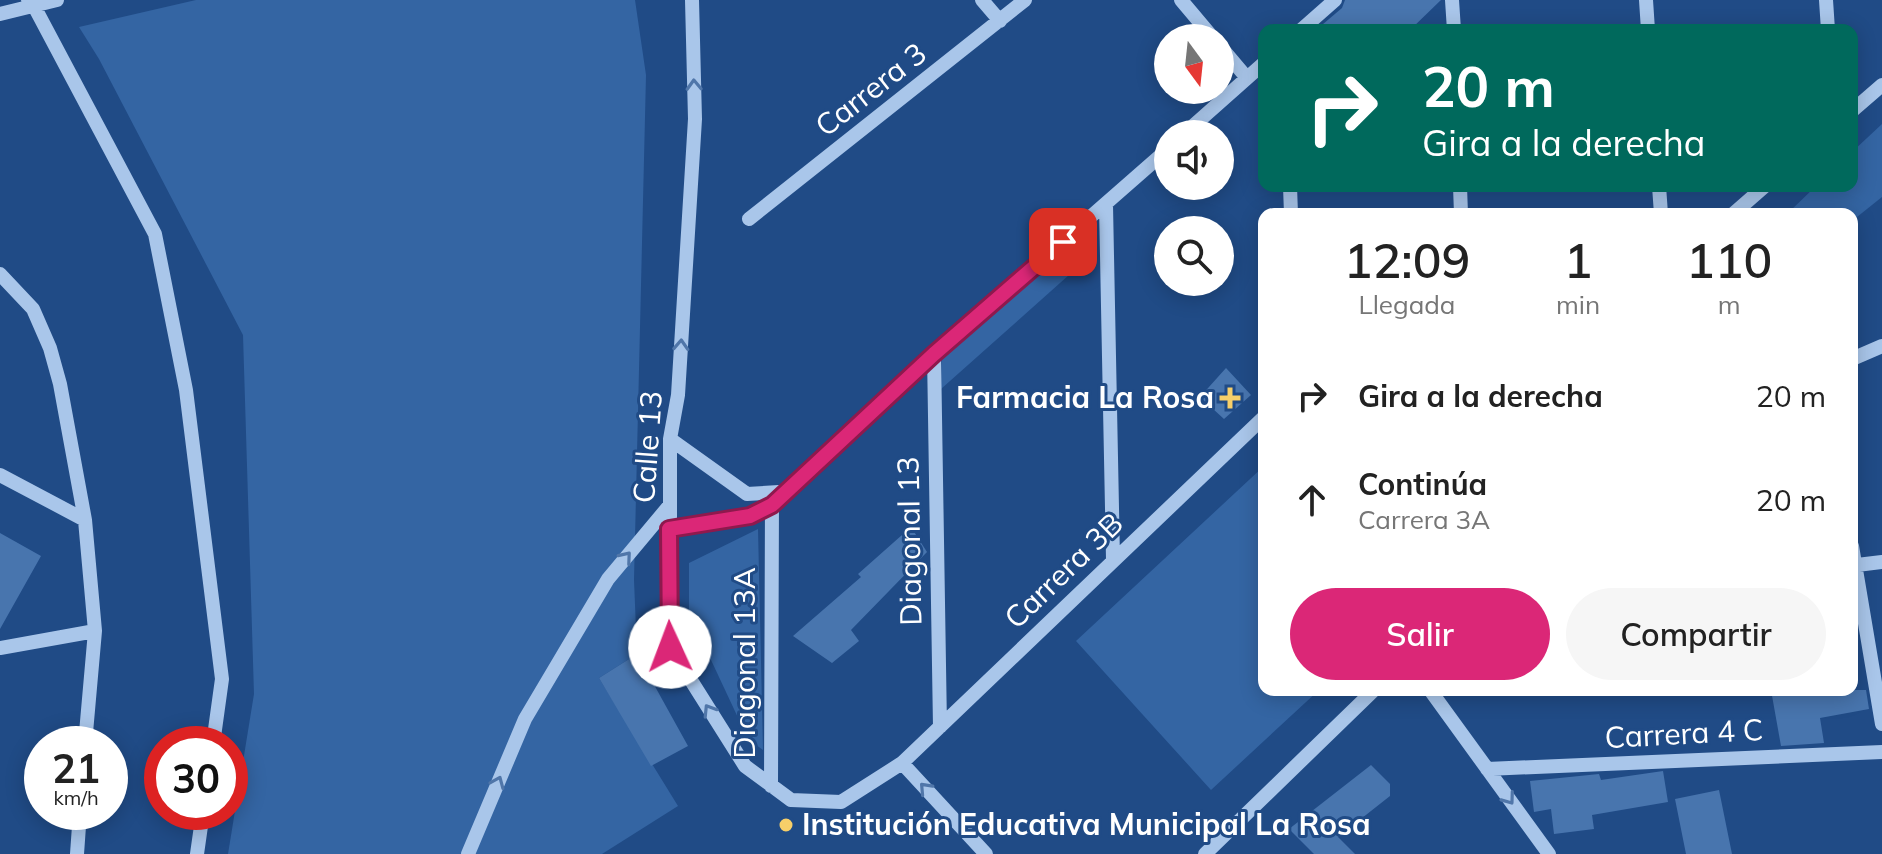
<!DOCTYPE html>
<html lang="es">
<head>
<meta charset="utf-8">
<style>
  body { margin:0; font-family:Mulish,sans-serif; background:#f6f6f6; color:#222; height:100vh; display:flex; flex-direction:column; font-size:30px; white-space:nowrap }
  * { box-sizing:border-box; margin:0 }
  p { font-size:26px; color:#767676 }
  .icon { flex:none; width:44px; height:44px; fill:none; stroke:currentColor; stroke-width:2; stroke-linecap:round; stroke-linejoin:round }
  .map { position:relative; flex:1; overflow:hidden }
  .side { position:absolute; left:1258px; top:208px; width:600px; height:488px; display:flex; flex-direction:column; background:#fff; border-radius:16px; box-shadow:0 4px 20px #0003 }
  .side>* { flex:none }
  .guide { position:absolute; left:1258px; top:24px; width:600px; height:168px; border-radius:16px; box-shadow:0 4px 20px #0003; background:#00695c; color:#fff; overflow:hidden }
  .needle { width:52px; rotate:165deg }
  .fabs { position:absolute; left:1154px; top:24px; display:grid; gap:16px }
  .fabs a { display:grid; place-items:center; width:80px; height:80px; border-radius:50%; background:#fff; box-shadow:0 4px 20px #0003; font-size:40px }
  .speed { position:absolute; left:24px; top:726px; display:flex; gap:16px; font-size:40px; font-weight:700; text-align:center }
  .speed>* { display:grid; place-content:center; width:104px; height:104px; border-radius:50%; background:#fff; box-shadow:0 4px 20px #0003; line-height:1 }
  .speed small { font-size:20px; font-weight:400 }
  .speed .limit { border:12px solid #d22; background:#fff; color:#111 }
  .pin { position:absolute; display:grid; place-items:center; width:68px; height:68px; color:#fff; margin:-34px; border-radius:16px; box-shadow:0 4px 12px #0006 }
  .me { position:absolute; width:88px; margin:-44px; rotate:358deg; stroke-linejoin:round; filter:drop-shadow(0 0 6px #0008) }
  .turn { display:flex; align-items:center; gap:28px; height:168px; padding:0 32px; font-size:36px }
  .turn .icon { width:104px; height:104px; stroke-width:2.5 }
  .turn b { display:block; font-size:56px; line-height:68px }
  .eta { display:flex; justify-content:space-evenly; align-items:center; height:136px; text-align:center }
  .eta b { font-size:48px; font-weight:600; line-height:56px }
  .primary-button { display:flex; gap:16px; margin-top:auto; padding:16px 32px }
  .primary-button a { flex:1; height:92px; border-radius:48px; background:#db2777; color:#fff; font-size:32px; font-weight:600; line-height:92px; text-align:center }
  .primary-button a+a { background:#f6f6f6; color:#222 }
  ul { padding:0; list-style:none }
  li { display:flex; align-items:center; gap:24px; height:104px; padding:0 32px }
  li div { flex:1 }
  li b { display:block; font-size:30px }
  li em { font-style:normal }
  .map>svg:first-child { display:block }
  .green { fill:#3465a3 }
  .building { fill:#4875ae }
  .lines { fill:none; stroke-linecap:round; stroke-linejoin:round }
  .minor { stroke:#a9c6ea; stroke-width:14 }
  .oneway { stroke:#5076a9 }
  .route-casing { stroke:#8e194d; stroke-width:20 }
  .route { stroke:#db2777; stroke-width:14 }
  .poi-dot { fill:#f7cf69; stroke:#204b86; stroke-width:3 }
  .labels { text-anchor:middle; stroke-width:6; stroke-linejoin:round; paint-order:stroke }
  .street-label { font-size:30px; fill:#fff; stroke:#204b86 }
  .poi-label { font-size:30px; font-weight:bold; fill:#fff; stroke:#204b86; text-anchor:end }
</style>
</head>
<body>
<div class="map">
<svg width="1882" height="854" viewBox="0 0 1882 854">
  <rect width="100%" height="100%" fill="#204b86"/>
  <path class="green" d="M196 0H635L646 75 634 580 637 654 599 678 678 806 602 854H228L254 694 243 335 99 59 79 27Z
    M1882 124V197L1852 221V214H1787L1816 186H1852V152Z
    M1094 219 1097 250 941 389 942 354Z
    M1264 466V690H1319L1211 790 1076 641Z
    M758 529 763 750 748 739 689 613V563Z"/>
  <path class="building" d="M1345 0H1441L1410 30H1316L1342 8Z
    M1226 368 1251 395 1224 419 1200 397Z
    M911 527 927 552 851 630 859 641 832 663 793 636 861 577 858 574Z
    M0 533 41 556 0 629Z
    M637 654 688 746 651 766 599 678Z
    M1771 690H1866L1869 709 1820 718 1824 743 1781 746Z
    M1371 765 1390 784V796L1338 837 1355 854H1314L1289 829Z
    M1663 771 1668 802 1592 815 1594 829 1554 834 1551 809 1534 812 1530 781 1599 774 1601 780Z
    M1719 790 1732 854H1686L1675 799Z"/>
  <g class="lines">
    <path class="minor" d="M28 0 34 6 155 234 186 390 222 679 213 744
      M692 0 695 119 678 395 670 439V647L745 766 791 800 841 802 902 763 1264 417
      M982 0 1000 21
      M1181 0 1213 38
      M1452 0 1454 30
      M1646 0 1648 30
      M1826 0 1828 30
      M0 14 57 0
      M1301 30 1335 0
      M1220 46 1247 78
      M1852 111 1882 85
      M1184 134 1264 63
      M1290 186 1291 214
      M1460 186 1461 214
      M1659 186 1661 214
      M1106 205 1113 559
      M1733 214 1765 186
      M749 219 1025 0
      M0 274 33 309 50 348 60 384 85 520 95 631 85 744
      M934 354 940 727
      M1852 359 1882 346
      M670 439 747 494 779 492
      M0 475 85 520
      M669 529 750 516 772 505 934 354 1168 149
      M1852 546 1882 724
      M1857 565 1882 562
      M0 648 95 631
      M1430 690 1549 854
      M902 763 986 854
      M1487 769 1882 752
      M771 786 772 497
      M77 854 80 812
      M197 854 203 812
      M468 854 525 719 608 579 669 506
      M1205 854 1374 690"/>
  </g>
  <defs><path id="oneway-chevron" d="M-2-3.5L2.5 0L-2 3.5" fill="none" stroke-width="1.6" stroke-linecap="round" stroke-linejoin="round" transform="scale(2)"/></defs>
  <g class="oneway">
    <use href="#oneway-chevron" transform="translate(694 85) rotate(-92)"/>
    <use href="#oneway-chevron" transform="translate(681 345) rotate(-87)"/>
    <use href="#oneway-chevron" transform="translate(626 557) rotate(-50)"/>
    <use href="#oneway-chevron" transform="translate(709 710) rotate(-122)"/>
    <use href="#oneway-chevron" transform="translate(498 782) rotate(-67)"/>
    <use href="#oneway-chevron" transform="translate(925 788) rotate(-133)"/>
    <use href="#oneway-chevron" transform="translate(1509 799) rotate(54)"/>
  </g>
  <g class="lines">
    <defs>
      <path id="route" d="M670 647 669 529 750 516 772 505 934 354 1063 242"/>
    </defs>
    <use href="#route" class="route-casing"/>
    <use href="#route" class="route"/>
  </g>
  <g class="poi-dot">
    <path d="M1226 386h8v8h8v8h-8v8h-8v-8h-8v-8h8z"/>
    <circle cx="786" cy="825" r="8"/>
  </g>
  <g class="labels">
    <g class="street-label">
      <text transform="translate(871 90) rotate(-38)" y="10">Carrera 3</text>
      <text transform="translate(648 447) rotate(-86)" y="10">Calle 13</text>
      <text transform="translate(910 541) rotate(-91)" y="10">Diagonal 13</text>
      <text transform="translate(1064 571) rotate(-44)" y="10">Carrera 3B</text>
      <text transform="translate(745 663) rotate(-90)" y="10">Diagonal 13A</text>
      <text transform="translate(1684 734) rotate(-3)" y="10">Carrera 4 C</text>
    </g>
    <g class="poi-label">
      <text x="1214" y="408">Farmacia La Rosa</text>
      <text x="802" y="835" text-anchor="start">Institución Educativa Municipal La Rosa</text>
    </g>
  </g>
</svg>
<div class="fabs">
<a><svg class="needle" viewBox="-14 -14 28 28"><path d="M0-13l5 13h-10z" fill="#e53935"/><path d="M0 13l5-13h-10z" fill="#767676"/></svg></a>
<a><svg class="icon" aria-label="sound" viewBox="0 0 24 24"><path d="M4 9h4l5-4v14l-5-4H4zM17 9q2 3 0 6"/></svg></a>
<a><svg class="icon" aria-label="search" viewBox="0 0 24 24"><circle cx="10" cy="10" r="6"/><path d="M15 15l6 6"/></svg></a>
</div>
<div class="speed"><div>21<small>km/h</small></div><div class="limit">30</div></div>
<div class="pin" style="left:1063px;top:242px;background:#d93025"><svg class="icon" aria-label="arrive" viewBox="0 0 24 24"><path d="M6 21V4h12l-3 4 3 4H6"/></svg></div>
<svg class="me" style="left:670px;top:647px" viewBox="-20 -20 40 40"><circle r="19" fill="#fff"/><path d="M0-13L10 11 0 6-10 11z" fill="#db2777"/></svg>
<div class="guide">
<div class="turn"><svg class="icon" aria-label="right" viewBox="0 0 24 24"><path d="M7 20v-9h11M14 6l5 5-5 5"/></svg><div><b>20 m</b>Gira a la derecha</div></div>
</div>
<section class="side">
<div class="eta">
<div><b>12:09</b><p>Llegada</p></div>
<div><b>1</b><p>min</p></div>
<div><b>110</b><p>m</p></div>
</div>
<ul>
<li><svg class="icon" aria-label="right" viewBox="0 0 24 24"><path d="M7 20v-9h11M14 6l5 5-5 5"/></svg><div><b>Gira a la derecha</b></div><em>20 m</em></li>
<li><svg class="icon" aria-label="ahead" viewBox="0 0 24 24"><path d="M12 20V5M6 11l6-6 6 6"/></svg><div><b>Continúa</b><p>Carrera 3A</p></div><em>20 m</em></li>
</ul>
<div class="primary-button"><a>Salir</a><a>Compartir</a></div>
</section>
</div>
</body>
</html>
